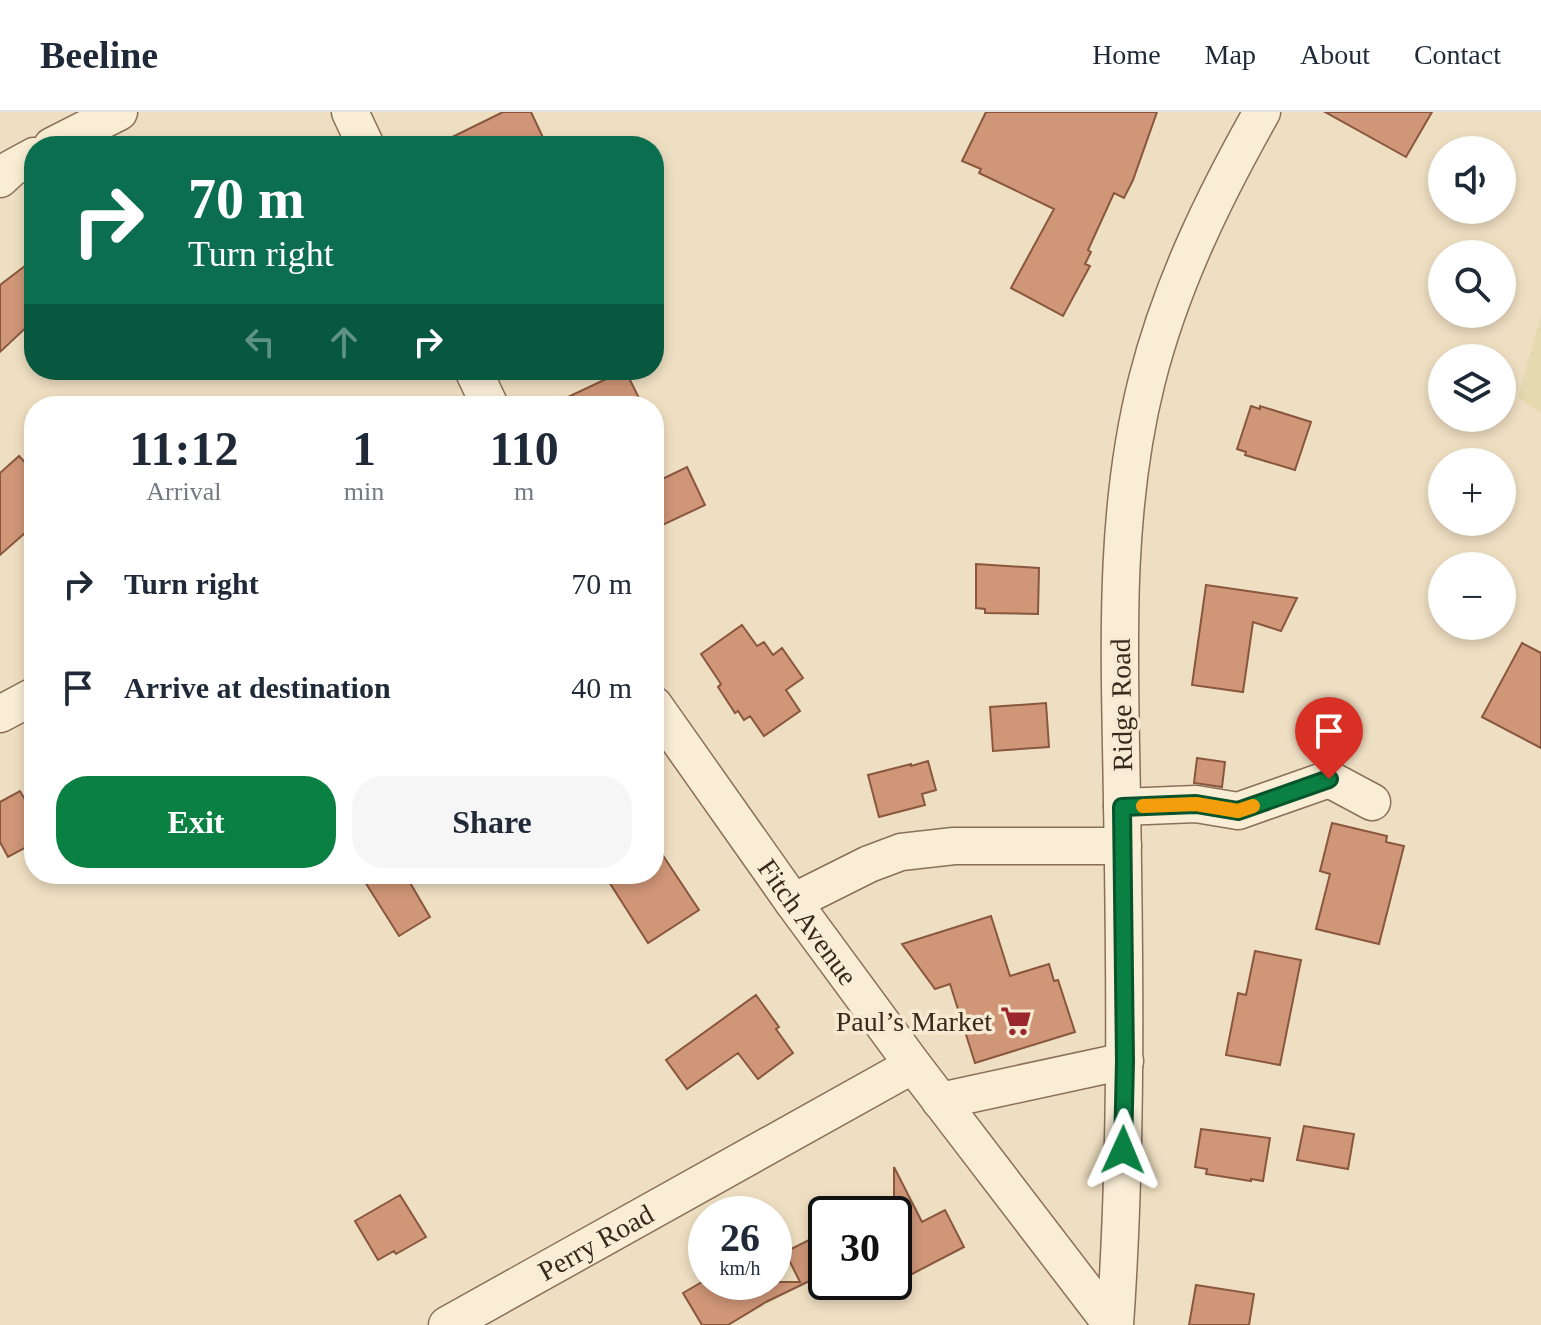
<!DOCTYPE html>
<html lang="en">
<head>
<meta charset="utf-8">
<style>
  body { margin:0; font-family:"Times New Roman",serif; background:#f6f6f7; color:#1f2937; height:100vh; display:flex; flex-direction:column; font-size:30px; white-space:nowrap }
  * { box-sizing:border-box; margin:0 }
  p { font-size:26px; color:#747a83 }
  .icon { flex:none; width:44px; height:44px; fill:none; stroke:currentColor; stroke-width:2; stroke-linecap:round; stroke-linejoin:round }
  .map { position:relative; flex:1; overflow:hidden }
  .drawer { position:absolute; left:24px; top:284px; width:640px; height:488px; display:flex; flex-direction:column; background:#fff; border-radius:32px; box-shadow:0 4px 12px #0003 }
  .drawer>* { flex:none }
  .hud { position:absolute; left:24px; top:24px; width:640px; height:244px; border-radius:32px; box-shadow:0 4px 12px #0003; background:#0b6e4f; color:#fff; overflow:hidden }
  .buttons { position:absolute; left:1428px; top:24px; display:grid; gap:16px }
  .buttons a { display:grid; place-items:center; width:88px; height:88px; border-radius:50%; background:#fff; box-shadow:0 4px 12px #0003; font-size:40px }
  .speed { position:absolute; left:688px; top:1084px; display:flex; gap:16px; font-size:40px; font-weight:700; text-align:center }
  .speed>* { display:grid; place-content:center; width:104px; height:104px; border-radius:50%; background:#fff; box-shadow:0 4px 12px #0003; line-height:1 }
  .speed small { font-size:20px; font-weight:400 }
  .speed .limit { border:4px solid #111; border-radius:12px; background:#fff; color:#111 }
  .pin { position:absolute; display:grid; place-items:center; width:68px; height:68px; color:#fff; margin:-82px -34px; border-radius:50% 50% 50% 0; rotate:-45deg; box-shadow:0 0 8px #0007 }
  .pin .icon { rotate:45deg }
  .me { position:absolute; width:88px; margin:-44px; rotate:1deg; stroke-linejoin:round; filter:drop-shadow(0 0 6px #0008) }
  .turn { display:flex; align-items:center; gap:28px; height:168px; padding:0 32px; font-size:36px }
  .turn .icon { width:104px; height:104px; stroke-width:2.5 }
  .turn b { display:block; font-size:56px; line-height:68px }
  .lanes { display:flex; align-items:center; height:76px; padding:0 32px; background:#0003; justify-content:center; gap:40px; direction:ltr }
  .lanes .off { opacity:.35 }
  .eta { display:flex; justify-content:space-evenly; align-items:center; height:136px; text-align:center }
  .eta b { font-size:48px; font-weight:600; line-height:56px }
  .primary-button { display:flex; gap:16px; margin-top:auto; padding:16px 32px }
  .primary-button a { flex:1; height:92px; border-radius:32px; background:#0b8043; color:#fff; font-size:32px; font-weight:600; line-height:92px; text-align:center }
  .primary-button a+a { background:#f6f6f7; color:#1f2937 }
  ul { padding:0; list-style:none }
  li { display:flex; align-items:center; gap:24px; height:104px; padding:0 32px }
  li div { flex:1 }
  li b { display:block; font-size:30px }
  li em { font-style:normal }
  header { display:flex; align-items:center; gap:48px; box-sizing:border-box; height:112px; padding:0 40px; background:#fff; border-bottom:2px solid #e0e1e3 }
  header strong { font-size:38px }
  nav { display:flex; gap:44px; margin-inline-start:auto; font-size:28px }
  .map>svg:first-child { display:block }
  .farmland { fill:#e5d9af }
  .building { fill:#cf9677; stroke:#89573e; stroke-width:2 }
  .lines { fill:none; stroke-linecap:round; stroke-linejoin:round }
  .minor-casing { stroke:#8a7058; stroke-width:39 }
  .minor { stroke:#faedd5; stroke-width:36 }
  .route-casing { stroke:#07532c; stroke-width:20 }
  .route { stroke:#0b8043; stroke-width:14 }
  .slow { stroke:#f59e0b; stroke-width:14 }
  .labels { text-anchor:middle; stroke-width:7; stroke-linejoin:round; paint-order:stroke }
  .street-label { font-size:28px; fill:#39291d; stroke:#f6ead2 }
  .poi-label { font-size:28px; fill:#39291d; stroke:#f6ead2; text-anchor:end }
</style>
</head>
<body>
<header>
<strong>Beeline</strong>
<nav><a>Home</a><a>Map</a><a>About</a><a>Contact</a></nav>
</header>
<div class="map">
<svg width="1541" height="1213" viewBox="0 0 1541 1213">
  <rect width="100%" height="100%" fill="#efdfc2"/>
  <path class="farmland" d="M1541 203V301L1518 285Z"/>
  <path class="building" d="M503 0H531L547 34H434Z
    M986 0H1157L1133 68 1124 86 1114 81 1088 138 1091 140 1085 152 1090 154 1063 204 1011 176 1054 97 979 61 981 57 962 49Z
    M1325 0H1432L1406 45Z
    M34 147V208L0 240V173Z
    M625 258 643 294H549Z
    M1251 294 1260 297V294L1311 310 1295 358 1245 343 1246 340 1237 337Z
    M19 344 34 360V413L0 443V361Z
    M687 355 705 393 654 417V371Z
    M976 452 1039 456 1038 502 985 501V497L976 496Z
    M1206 473 1297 486 1281 519 1253 510 1243 580 1192 573Z
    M742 513 757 534 764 530 773 543 782 536 803 566 786 578 800 599 764 624 750 604 744 608 738 599 735 601 718 575 721 572 701 542Z
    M1522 531 1541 541V636L1482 605Z
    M1046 591 1049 635 993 639 990 595Z
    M1197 646 1225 650 1222 675 1194 671Z
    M928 649 936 678 922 682 925 693 879 705 868 663 911 652V654Z
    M20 679 24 686 34 681V731L8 745 0 730V690Z
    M1332 711 1387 724 1386 730 1404 734 1379 832 1316 817 1330 762 1320 759Z
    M654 730 699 798 648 831 604 762H654Z
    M360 762H405L430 805 399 824Z
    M991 804 1010 864 1049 852 1054 869 1058 868 1075 920 975 951 950 872 935 877 902 832Z
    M1255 839 1301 848 1280 953 1226 943 1238 881 1246 883Z
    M756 883 779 915 776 917 793 941 758 967 738 941 687 977 666 948Z
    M1304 1014 1354 1022 1348 1057 1297 1048Z
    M1201 1017 1270 1026 1263 1069 1251 1067V1069L1206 1062 1207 1057 1195 1055Z
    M894 1055 922 1110 945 1098 964 1135 910 1163 906 1154 902 1157 894 1140Z
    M400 1083 426 1125 396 1142 394 1139 378 1148 355 1109Z
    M817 1124 826 1142V1161L766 1190 728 1213H702L683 1181 702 1170H800L785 1140Z
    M1196 1173 1254 1182 1249 1213H1189Z"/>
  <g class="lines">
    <defs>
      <g id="minor">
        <path d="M350 0 366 34"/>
        <path d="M52 34 119 0"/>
        <path d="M0 67 12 56 34 44"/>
        <path d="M473 258 490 294"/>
        <path id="s1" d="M654 593 793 790 913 953 1112 1213"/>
        <path d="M0 602 34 584"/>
        <path d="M1122 695 1196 692 1238 699 1329 667 1372 690"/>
        <path d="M793 790 869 752 901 740 954 734H1123"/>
        <path d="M940 989 1125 949"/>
        <path id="s2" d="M447 1213 913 953"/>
        <path d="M1115 1213C1127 1039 1125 864 1122 690 1120 549 1112 406 1147 268 1171 173 1214 85 1262 0"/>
      </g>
    </defs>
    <use href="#minor" class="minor-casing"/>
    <use href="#minor" class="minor"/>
  </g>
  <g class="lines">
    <defs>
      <path id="route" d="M1123 1038 1125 949 1122 695 1196 692 1238 699 1329 667"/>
    </defs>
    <use href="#route" class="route-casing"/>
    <use href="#route" class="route"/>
    <path class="slow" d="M1143 694 1196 692 1238 699 1253 694"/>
  </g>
  <defs>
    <symbol id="supermarket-bare" viewBox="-9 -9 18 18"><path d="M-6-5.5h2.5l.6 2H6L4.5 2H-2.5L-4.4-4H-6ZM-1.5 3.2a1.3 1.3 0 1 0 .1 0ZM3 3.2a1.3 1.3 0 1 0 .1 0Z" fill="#9a272e" stroke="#f6ead2" stroke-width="2.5" paint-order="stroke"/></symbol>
  </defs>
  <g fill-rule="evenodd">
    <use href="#supermarket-bare" x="994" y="887" width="44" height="44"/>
  </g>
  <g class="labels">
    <g class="street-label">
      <text transform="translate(1121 593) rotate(-91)" y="10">Ridge Road</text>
      <text dy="10" stroke="none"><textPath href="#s1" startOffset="266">Fitch Avenue</textPath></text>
      <text dy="10" stroke="none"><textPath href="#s2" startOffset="170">Perry Road</textPath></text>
    </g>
    <g class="poi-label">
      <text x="992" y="919">Paul’s Market</text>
    </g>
  </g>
</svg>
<div class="buttons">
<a><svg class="icon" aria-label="sound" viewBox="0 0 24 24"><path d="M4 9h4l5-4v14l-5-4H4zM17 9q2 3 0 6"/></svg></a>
<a><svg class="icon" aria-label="search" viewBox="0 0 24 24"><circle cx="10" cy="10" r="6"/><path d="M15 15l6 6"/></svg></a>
<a><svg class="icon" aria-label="layers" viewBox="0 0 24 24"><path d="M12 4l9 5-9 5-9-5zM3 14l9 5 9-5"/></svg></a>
<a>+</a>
<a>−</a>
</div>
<div class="speed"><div>26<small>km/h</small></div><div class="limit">30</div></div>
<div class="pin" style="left:1329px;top:667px;background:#d93025"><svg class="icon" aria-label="arrive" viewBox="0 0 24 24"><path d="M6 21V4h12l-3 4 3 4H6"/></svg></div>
<svg class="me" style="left:1123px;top:1038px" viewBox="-20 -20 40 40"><path d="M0-17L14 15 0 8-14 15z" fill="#0b8043" stroke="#fff" stroke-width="4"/></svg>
<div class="hud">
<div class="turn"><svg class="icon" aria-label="right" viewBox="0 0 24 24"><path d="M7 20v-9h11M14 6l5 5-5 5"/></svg><div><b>70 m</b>Turn right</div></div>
<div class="lanes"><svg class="icon off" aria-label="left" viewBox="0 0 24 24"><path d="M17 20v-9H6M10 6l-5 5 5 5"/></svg><svg class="icon off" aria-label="ahead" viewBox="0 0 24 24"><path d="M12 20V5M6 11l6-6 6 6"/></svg><svg class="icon" aria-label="right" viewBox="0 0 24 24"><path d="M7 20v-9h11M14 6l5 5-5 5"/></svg></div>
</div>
<section class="drawer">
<div class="eta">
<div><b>11:12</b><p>Arrival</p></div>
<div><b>1</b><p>min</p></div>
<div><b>110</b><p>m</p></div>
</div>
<ul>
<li><svg class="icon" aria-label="right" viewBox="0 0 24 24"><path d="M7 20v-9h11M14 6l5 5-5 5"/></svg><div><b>Turn right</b></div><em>70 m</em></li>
<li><svg class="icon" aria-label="arrive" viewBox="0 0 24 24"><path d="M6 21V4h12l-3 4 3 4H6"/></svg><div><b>Arrive at destination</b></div><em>40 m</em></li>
</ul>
<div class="primary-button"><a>Exit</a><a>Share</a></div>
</section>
</div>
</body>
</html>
